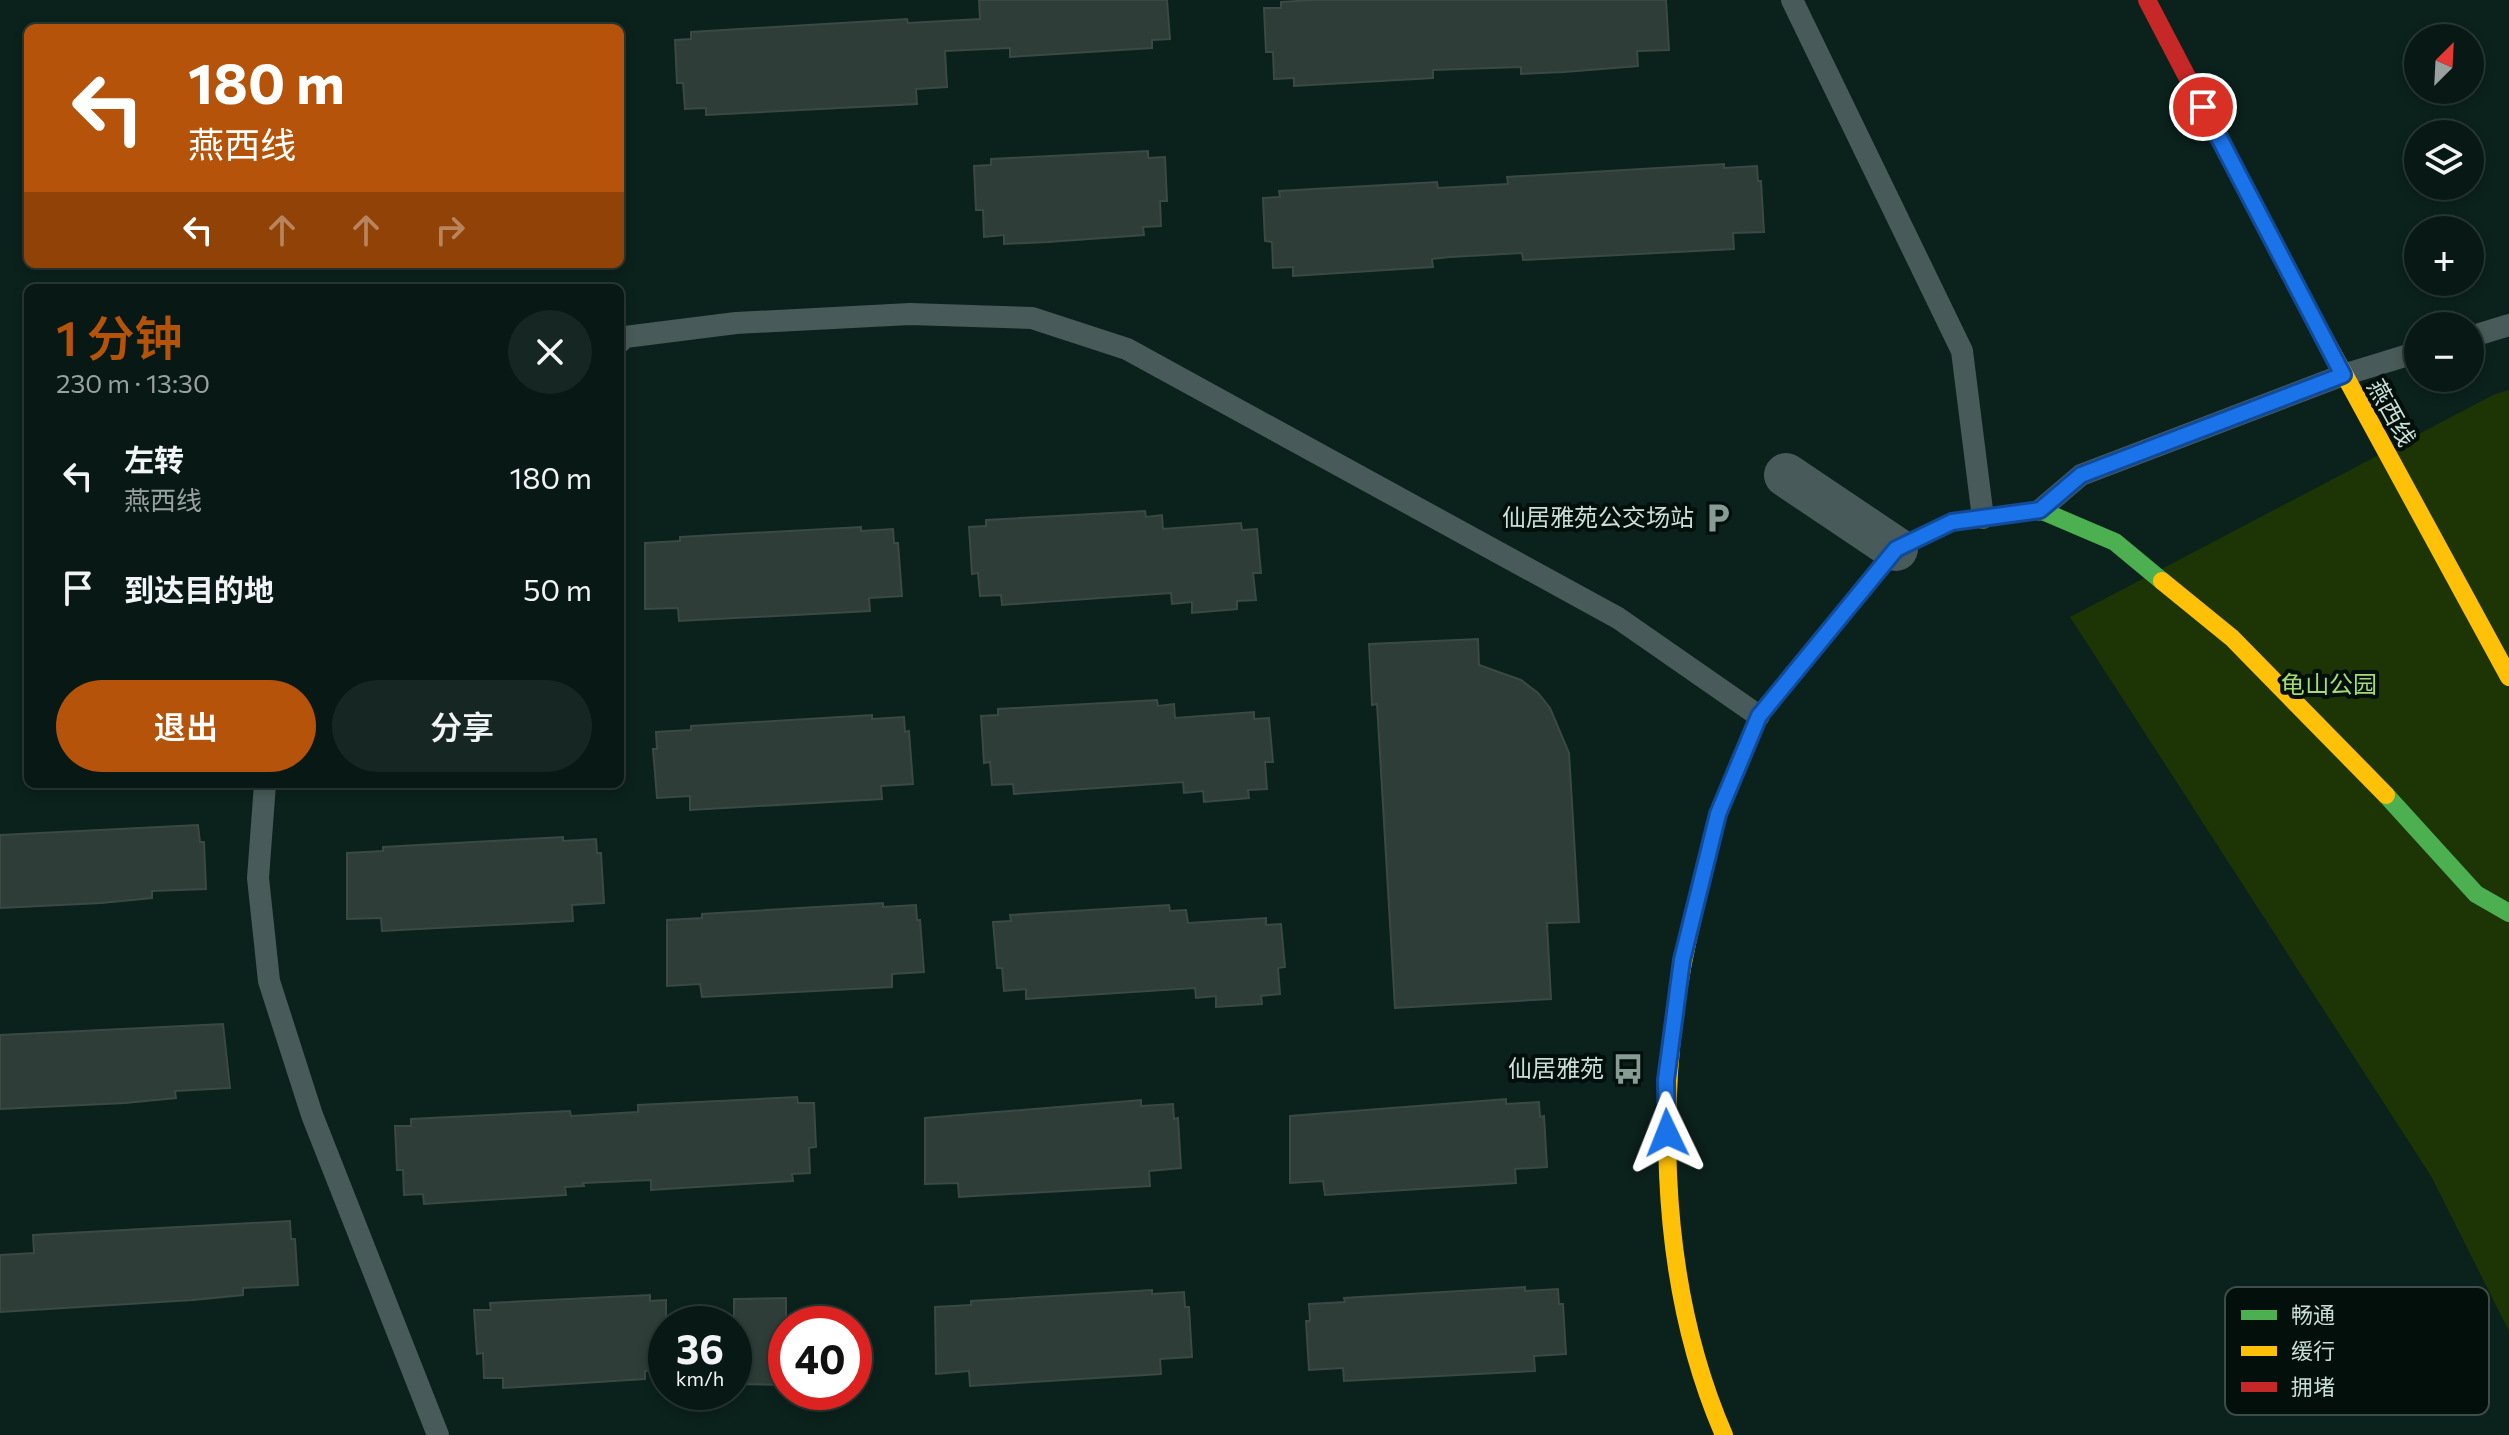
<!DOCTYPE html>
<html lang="zh">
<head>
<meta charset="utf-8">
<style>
  body { margin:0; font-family:Commissioner,"Noto Sans SC",sans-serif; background:#162622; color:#f1f3f6; height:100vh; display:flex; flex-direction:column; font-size:30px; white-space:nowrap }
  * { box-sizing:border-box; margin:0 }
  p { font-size:26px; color:#98a0a0 }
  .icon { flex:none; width:44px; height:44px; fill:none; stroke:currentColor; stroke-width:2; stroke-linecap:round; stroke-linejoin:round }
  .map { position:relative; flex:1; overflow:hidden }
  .panel { position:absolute; left:24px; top:284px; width:600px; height:504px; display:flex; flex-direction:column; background:#081915; border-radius:12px; box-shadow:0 4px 12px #0003,0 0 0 2px #293834 }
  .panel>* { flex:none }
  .top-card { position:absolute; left:24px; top:24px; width:600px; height:244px; border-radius:12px; box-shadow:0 4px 12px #0003,0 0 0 2px #293834; background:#b45309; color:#fff; overflow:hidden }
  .needle { width:52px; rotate:24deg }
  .controls { position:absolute; left:2404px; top:24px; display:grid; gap:16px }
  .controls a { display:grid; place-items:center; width:80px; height:80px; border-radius:50%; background:#081915; box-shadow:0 4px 12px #0003,0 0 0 2px #293834; font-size:40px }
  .speed { position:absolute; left:648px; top:1306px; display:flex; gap:16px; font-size:40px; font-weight:700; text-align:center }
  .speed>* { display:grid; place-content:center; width:104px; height:104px; border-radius:50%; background:#081915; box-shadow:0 4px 12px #0003,0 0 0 2px #293834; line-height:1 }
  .speed small { font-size:20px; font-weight:400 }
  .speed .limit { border:12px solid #d22; background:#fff; color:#111 }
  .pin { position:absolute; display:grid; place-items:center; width:68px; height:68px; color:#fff; margin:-34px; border:4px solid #fff; border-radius:50%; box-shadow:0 2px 8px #0007 }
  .me { position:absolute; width:88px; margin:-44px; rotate:358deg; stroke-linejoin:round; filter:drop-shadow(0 0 6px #0008) }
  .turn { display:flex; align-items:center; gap:28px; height:168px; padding:0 32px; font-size:36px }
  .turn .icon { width:104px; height:104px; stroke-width:2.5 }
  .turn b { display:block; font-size:56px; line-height:68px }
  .lanes { display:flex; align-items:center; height:76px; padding:0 32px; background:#0003; justify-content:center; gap:40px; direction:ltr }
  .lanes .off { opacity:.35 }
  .round { display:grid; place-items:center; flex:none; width:84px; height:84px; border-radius:42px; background:#162622 }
  .head { display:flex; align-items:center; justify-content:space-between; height:136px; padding:0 32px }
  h1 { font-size:48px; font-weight:600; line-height:60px; color:#b45309 }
  .cta { display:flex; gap:16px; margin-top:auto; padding:16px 32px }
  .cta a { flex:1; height:92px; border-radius:48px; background:#b45309; color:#fff; font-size:32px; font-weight:600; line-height:92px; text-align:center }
  .cta a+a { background:#162622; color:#f1f3f6 }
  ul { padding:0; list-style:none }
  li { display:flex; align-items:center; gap:24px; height:112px; padding:0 32px }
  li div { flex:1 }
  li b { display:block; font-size:30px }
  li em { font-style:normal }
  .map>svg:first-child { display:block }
  .green { fill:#1d3504 }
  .building { fill:#2e3d37; stroke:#3a4942; stroke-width:2 }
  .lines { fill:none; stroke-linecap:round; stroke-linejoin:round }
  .lane { stroke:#485a59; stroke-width:22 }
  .street { stroke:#485a59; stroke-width:44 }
  .fast { stroke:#4caf50; stroke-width:18 }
  .slow { stroke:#ffc107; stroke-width:18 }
  .jam { stroke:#c62828; stroke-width:18 }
  .route-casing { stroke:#114b97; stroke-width:20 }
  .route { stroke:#1a73e8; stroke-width:14 }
  .labels { text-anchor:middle; stroke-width:8; stroke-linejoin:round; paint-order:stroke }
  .street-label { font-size:24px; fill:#cbdfd8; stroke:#020f0b }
  .poi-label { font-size:24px; fill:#cbdfd8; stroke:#020f0b; text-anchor:end }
  .park-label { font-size:24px; fill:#a5db70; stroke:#020f0b }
  .key { fill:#020f0b; stroke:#3e4d48; stroke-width:2 }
  .key-label { font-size:22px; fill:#cbdfd8 }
</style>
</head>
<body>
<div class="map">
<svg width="2509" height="1435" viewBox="0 0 2509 1435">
  <rect width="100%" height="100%" fill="#0b211c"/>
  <path class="green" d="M2509 390V1331L2431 1176 2070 617 2495 394Z"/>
  <path class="building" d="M979 0H1167L1170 39 1152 40V48L1057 54 1010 57V48L945 51 947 87 916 89 917 104 706 115V108L685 109 683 83H677L675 40 691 39V32L907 19 908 23 980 19Z
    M1314 0H1666L1669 50 1637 51 1638 66 1564 72 1521 74V67L1433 70V78L1294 86V78L1274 79 1273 52H1266L1264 8H1281V2Z
    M1148 151V158L1165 157 1167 201H1160L1161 226 1143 227 1144 235 1048 242 1004 244V235L984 237 983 210H976L974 166 991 165V159Z
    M1724 164V168L1757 166 1758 181H1761L1764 232 1733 233 1734 249 1523 260 1522 253 1450 257 1432 259 1433 267 1293 276V267L1273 268 1272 242 1265 241 1263 198 1280 197 1279 191 1437 182 1438 188 1508 184 1507 177Z
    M1145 511 1146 517 1162 515 1163 529 1241 523 1242 530 1257 529 1261 573H1253L1256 600 1237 601V609L1192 613V602L1172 604 1171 593 1002 605 1001 595 980 596 978 573 972 574 969 527 986 526V520Z
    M861 527V531L893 529 894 543H898L902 596 869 598 870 611 679 621 678 608 645 609V543L680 541V537Z
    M1478 639 1479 665 1521 680 1538 693 1550 708 1569 753 1579 922 1547 923 1551 999 1395 1008 1377 704 1372 705 1369 644Z
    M1157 700 1158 706 1174 704 1175 718 1254 712V719L1269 718 1273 762H1265L1267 789 1248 790 1249 798 1204 802 1203 791 1184 793 1183 782 1014 794 1013 784 992 785 990 762 984 763 981 716 998 715V709Z
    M872 715V719L904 717 905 732 909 731 913 784 881 786 882 799 690 810V796L657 798 653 749H657L656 732 691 730V726Z
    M198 825 200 842H204L206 889 152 891V898L101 903 0 908V835Z
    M563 837V841L596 839 597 853H601L604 903 572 905 573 921 382 931 381 918 347 919V853L383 851V847Z
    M883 903V907L916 905 917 920H920L924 972 892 974V987L702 997 700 984 667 986V920L702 918V914Z
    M1169 905 1170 911 1186 910 1188 923 1266 918V925L1281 924 1285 967 1278 968 1280 994 1261 996 1262 1004 1216 1007V996L1196 998 1195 988 1026 999V989L1004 991 1002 968H997L993 922 1011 921 1010 915Z
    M223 1024 230 1088 175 1091 176 1098 125 1103 0 1109V1035Z
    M797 1097 798 1103H814L816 1147 809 1148 810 1173 792 1174 793 1181 651 1190V1180L583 1183 584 1186 565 1187 566 1195 424 1204 423 1194 404 1195 403 1170H397L395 1126H411V1119L570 1111 571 1116 638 1112V1105Z
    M1506 1099V1104L1539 1102 1540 1117 1544 1116 1547 1167 1515 1169 1516 1183 1325 1195 1323 1181 1290 1183V1116Z
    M1141 1100V1106L1173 1104 1174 1119 1178 1118 1181 1168 1149 1171 1150 1186 959 1197 958 1183 925 1184V1118Z
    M290 1221 291 1239H295L298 1285 243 1288V1295L193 1300 0 1312V1255L34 1253 33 1235Z
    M1525 1287V1291L1558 1289 1559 1304H1563L1566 1354 1534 1356 1535 1371 1344 1381 1343 1368 1309 1370 1306 1321H1310L1309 1304 1345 1302 1344 1298Z
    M1152 1290V1294L1184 1292 1185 1307H1189L1192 1357 1160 1359 1161 1374 970 1386 969 1371 936 1374 935 1307 971 1305V1301Z
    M650 1295V1301L666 1300V1345H662L663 1370 645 1371V1379L503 1388V1378H484L483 1353 477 1354 474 1310H491L490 1303Z
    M786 1298V1385L734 1384V1299Z"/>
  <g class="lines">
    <path class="lane" d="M1792 0 1962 351 1983 518
      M2470 337 2509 325
      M620 342 625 337 736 323 910 314 1032 318 1127 349 1618 618 1759 716
      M2040 510 2081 475 2343 375 2418 352
      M265 784 258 878 269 981 312 1115 438 1435"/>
    <path class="street" d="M1786 475 1896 549"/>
    <path class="fast" d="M2386 795 2476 894 2509 913
      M1694 913 1718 814 1759 716 1896 549 1952 522 2040 510 2115 542 2162 581"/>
    <path class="slow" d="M2295 284 2509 677
      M2162 581 2232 638 2386 795
      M1694 913C1653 1076 1656 1279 1724 1435"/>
    <path class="jam" d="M2147 0 2295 284"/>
  </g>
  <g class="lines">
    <defs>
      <path id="route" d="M1667 1133 1666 1080 1682 960 1718 814 1759 716 1896 549 1952 522 2040 510 2081 475 2343 375 2203 107"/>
    </defs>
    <use href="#route" class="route-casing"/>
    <use href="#route" class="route"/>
  </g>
  <defs>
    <symbol id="parking-bare" viewBox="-9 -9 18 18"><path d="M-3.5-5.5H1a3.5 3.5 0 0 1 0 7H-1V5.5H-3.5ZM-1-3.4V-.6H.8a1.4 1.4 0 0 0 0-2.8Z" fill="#889c96" stroke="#020f0b" stroke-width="2.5" paint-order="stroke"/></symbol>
    <symbol id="bus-bare" viewBox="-9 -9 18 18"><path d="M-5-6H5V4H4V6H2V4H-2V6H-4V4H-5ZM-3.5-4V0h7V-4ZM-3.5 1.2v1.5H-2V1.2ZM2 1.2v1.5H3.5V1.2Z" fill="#889c96" stroke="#020f0b" stroke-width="2.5" paint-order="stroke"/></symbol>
  </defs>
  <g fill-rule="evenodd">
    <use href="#parking-bare" x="1696" y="496" width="44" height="44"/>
    <use href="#bus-bare" x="1606" y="1047" width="44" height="44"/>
  </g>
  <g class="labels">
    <g class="street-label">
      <text transform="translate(2391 413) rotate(61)" y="8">燕西线</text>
    </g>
    <g class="poi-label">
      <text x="1694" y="526">仙居雅苑公交场站</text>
      <text x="1604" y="1077">仙居雅苑</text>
    </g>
    <g class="park-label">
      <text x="2329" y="693">龟山公园</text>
    </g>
  </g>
  <rect x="2225" y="1287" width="264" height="128" rx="12" class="key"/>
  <rect x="2241" y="1310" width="36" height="10" fill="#4caf50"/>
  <rect x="2241" y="1346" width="36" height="10" fill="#ffc107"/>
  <rect x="2241" y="1382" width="36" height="10" fill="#c62828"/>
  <g class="key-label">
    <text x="2291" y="1323">畅通</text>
    <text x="2291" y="1359">缓行</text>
    <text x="2291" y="1395">拥堵</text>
  </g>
</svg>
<div class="controls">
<a><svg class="needle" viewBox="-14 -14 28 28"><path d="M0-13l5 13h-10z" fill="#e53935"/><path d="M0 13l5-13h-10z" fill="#98a0a0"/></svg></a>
<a><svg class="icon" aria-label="layers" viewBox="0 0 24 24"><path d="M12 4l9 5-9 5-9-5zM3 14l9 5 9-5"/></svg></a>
<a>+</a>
<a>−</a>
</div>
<div class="speed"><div>36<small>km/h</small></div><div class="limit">40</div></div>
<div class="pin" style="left:2203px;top:107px;background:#d93025"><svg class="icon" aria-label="arrive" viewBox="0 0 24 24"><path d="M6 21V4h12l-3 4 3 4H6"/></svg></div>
<svg class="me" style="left:1667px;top:1133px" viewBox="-20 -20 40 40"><path d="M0-17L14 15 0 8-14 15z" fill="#1a73e8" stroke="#fff" stroke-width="4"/></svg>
<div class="top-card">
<div class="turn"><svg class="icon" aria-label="left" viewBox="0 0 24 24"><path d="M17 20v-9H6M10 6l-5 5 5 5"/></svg><div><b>180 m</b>燕西线</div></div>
<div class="lanes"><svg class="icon" aria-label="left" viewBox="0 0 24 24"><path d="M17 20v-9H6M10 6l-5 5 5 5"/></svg><svg class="icon off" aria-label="ahead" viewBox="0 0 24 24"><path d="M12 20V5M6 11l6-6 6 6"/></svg><svg class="icon off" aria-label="ahead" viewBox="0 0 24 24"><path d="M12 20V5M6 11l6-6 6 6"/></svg><svg class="icon off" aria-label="right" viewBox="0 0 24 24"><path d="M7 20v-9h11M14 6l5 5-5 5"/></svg></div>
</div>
<section class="panel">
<div class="head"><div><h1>1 分钟</h1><p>230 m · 13:30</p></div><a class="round"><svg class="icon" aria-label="close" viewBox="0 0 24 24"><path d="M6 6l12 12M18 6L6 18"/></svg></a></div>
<ul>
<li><svg class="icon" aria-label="left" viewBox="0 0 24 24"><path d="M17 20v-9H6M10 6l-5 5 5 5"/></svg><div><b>左转</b><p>燕西线</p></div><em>180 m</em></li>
<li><svg class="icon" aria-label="arrive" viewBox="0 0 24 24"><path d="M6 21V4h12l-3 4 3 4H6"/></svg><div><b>到达目的地</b></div><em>50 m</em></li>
</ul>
<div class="cta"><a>退出</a><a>分享</a></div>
</section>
</div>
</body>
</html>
